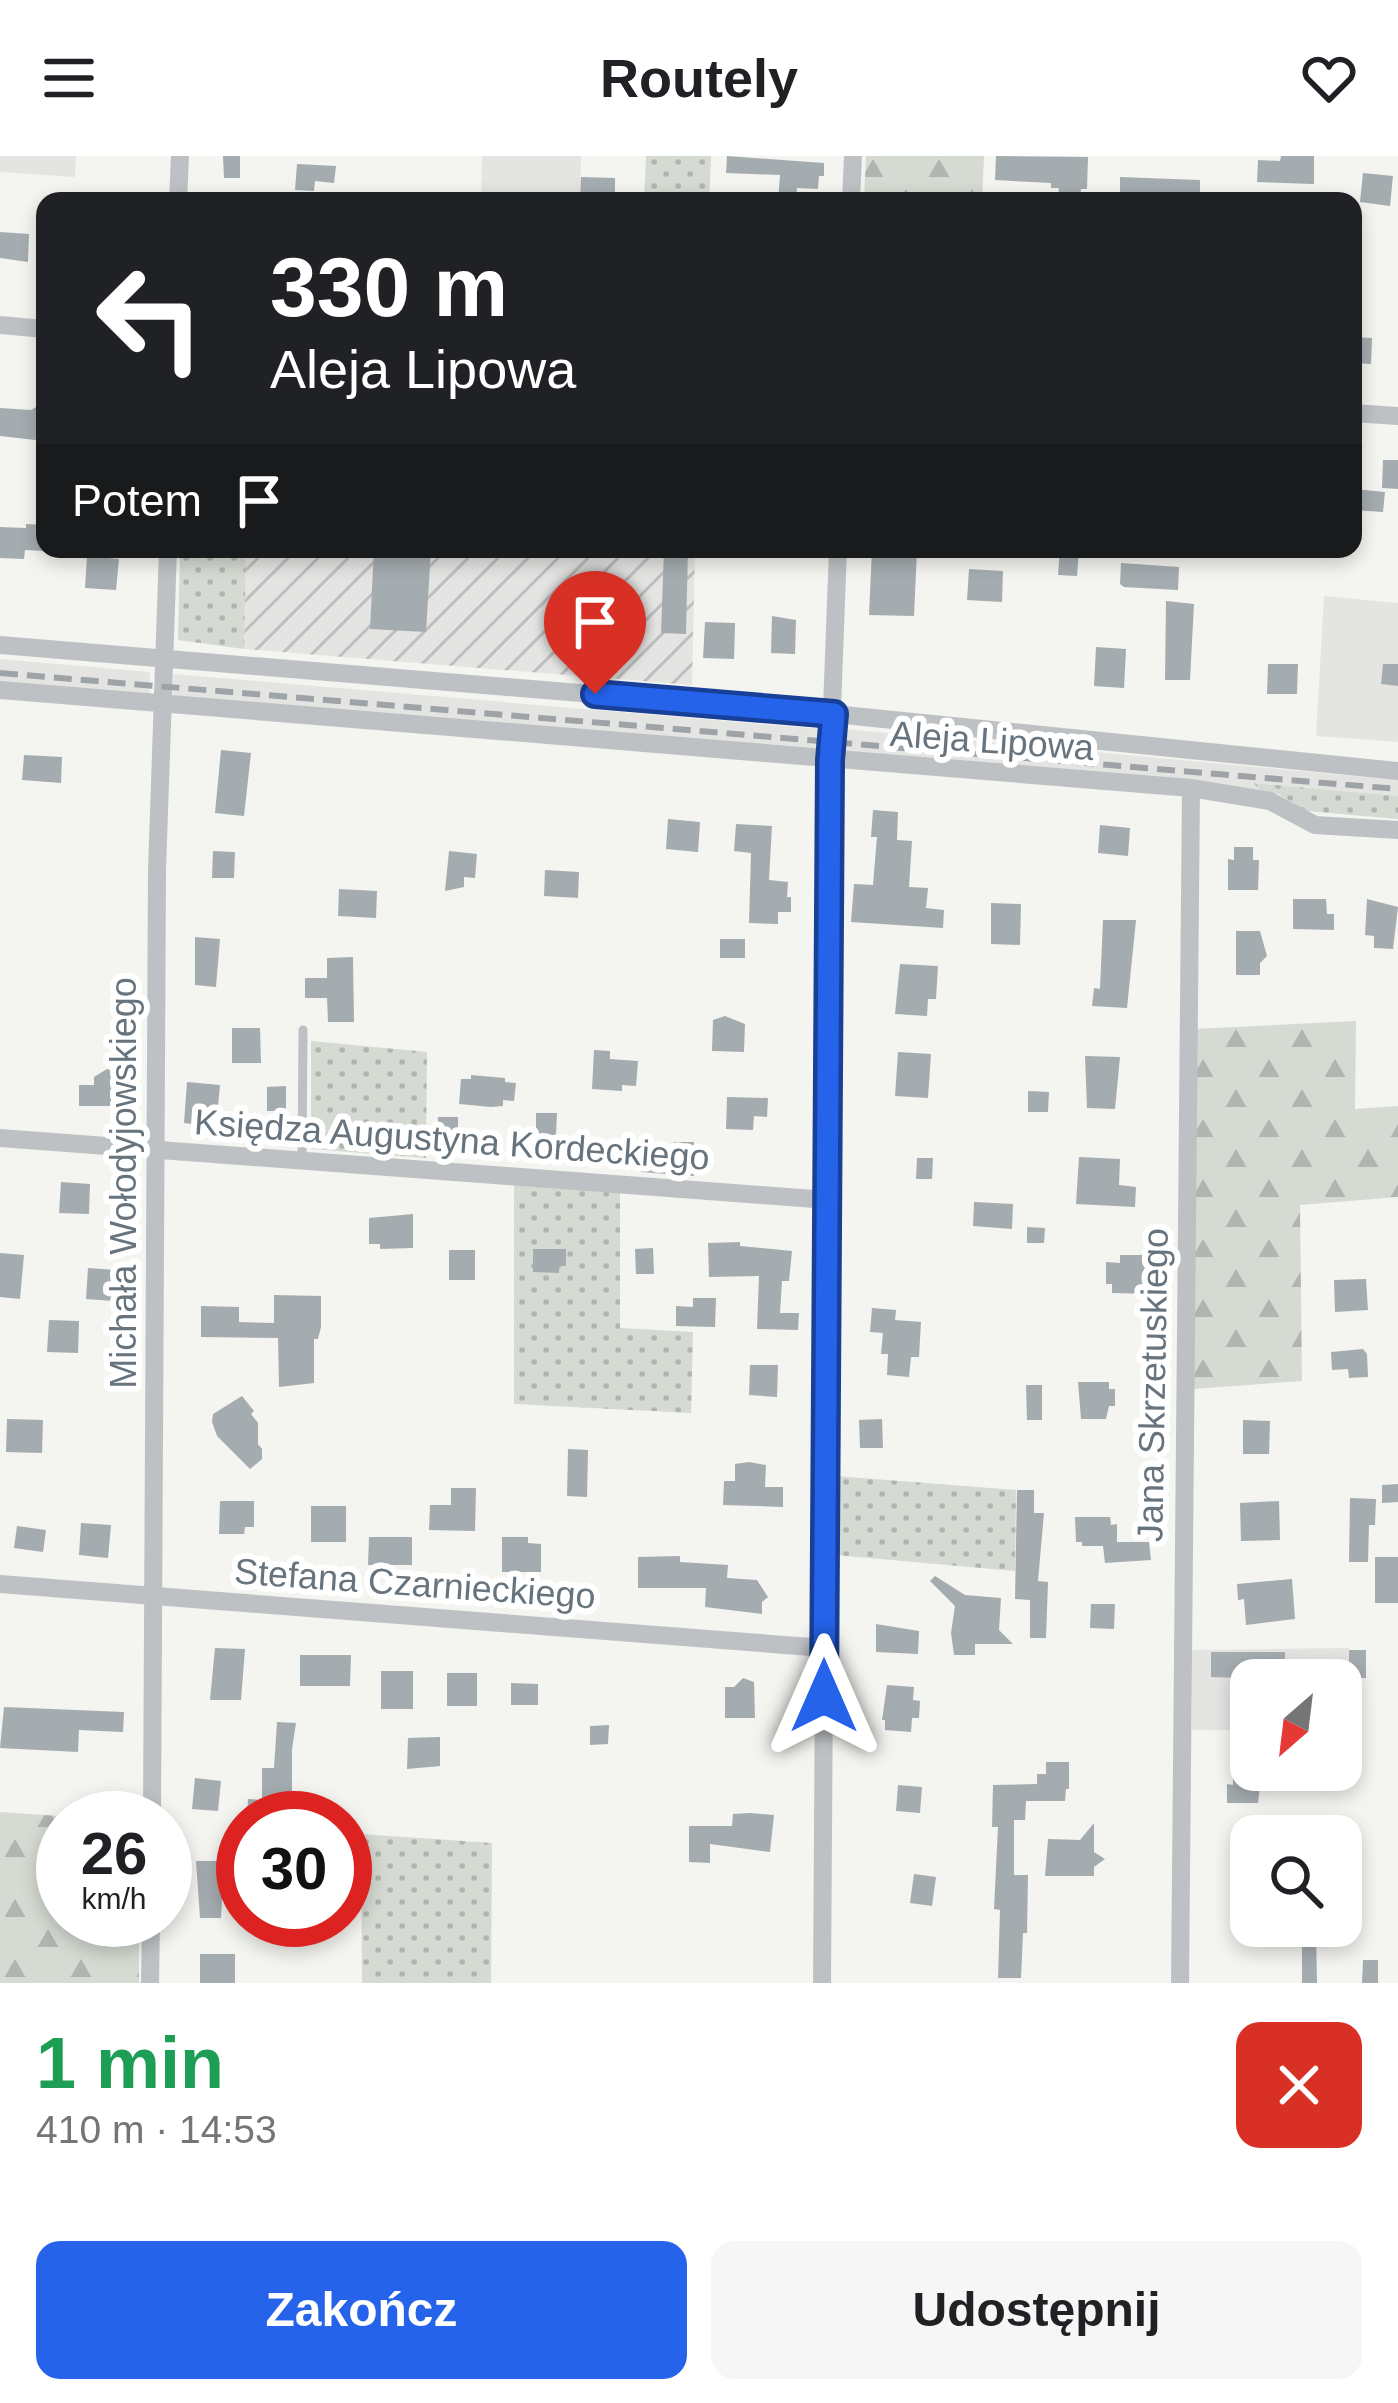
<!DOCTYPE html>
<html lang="pl">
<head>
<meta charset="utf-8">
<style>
  body { margin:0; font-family:Helvetica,sans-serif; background:#f6f6f6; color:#202124; height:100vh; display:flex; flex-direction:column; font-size:45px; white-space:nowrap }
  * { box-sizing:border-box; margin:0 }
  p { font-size:39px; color:#757577 }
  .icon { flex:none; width:66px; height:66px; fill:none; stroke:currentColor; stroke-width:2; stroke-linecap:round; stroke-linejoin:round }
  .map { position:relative; height:1827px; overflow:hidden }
  .details { display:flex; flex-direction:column; background:#fff; flex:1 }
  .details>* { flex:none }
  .hud { position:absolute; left:36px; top:36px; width:1326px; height:366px; border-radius:24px; box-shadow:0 6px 18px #0003; background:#202124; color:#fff; overflow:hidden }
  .needle { width:78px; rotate:208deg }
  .fabs { position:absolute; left:1230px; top:1503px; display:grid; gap:24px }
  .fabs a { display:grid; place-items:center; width:132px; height:132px; border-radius:24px; background:#fff; box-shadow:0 6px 18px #0003; font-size:60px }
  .speed { position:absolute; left:36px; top:1635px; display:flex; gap:24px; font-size:60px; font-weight:700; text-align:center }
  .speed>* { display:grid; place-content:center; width:156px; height:156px; border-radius:50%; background:#fff; box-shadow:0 6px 18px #0003; line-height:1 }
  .speed small { font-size:30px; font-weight:400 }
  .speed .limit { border:18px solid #d22; background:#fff; color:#111 }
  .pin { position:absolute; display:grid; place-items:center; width:102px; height:102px; color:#fff; margin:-123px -51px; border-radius:50% 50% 50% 0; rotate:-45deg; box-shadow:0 0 12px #0007 }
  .pin .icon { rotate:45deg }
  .me { position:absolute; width:132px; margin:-66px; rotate:0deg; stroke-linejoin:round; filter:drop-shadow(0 0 9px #0008) }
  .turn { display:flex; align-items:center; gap:42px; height:252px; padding:0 36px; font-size:54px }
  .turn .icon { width:156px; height:156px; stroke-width:2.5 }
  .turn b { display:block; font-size:84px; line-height:102px }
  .then { display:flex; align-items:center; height:114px; padding:0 36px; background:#0003; gap:24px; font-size:45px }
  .round { display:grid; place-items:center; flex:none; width:126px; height:126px; border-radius:24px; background:#f6f6f6 }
  .headline { display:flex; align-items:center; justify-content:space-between; height:204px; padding:0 36px }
  h1 { font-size:72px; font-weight:700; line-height:90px; color:#1e9e55 }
  .primary-button { display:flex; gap:24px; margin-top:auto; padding:24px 36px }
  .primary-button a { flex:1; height:138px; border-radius:24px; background:#2563eb; color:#fff; font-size:48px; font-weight:700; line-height:138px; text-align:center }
  .primary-button a+a { background:#f6f6f6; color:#202124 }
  header { display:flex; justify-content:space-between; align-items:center; height:156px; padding:0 36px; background:#fff; font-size:54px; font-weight:700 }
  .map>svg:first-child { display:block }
  .built { fill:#e4e5e3 }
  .industrial { fill:url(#industrial-furrows) }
  .grass { fill:url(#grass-dots) }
  .forest { fill:url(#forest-firs) }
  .building { fill:#a5acaf }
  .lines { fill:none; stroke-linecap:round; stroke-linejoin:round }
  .lane { stroke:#bec1c3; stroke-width:9 }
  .street { stroke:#bec1c3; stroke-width:18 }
  .rail { stroke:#9ea3a7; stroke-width:6; stroke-dasharray:18 9; stroke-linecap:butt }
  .route-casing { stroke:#184099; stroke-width:30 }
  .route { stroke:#2563eb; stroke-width:21 }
  .labels { text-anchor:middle; stroke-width:12; stroke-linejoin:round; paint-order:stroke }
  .street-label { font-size:36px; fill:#67747d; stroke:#fff }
</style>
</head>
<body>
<header><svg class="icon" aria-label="menu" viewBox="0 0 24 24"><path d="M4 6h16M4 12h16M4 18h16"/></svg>Routely<svg class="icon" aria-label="heart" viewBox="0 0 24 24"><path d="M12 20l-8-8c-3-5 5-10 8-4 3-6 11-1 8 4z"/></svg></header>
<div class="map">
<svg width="1398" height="1827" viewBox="0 0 1398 1827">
  <defs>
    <pattern id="industrial-furrows" width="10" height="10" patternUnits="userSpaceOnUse" patternTransform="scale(3)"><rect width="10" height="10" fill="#e4e5e3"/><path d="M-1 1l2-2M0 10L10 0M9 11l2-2" fill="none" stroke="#bdbebd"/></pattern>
    <pattern id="grass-dots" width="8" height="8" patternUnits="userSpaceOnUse" patternTransform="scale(3)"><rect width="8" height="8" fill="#d5dad2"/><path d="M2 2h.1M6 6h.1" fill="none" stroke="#b1b5b0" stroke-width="1.8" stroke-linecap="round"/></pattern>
    <pattern id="forest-firs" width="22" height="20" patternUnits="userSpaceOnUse" patternTransform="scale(3)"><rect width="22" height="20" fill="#d5dad2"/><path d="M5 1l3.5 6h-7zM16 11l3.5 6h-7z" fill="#b1b5b0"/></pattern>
  </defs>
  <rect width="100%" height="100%" fill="#f4f4f0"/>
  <path class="built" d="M0 0H76L75 21 0 16Z
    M482 0H581L580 45H481Z
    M1324 440 1398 447V586L1316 580Z
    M0 503 150 516 149 543 0 529Z
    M174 518 821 573 819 597 172 545Z
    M845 573 1398 624V640L1255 627 1258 634 1158 620 844 595Z
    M1349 1492 1347 1575H1341V1524H1251V1574H1192V1494Z"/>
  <path class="industrial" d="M246 393H695L692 529 244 493Z"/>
  <path class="grass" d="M646 0H711L709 45H644Z
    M180 393H246L244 493 178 484Z
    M1254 627 1398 640V663L1306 655 1278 638 1259 634Z
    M311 885 427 896 426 1002 311 993Z
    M514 1029 620 1036V1172L693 1176 691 1257 514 1248Z
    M835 1320 1016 1334 1015 1415 835 1399Z
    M361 1678 492 1687 491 1827H362Z"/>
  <path class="forest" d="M866 0H984L982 45H864Z
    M1356 865 1355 953 1398 950V1041L1300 1049 1302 1225 1193 1233 1194 873Z
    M0 1656 89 1662H63V1764H139V1827H0Z"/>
  <path class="building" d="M223 0H240V22H224Z
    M727 0 824 7V20H819L818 33 797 32 796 45H778L780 19 726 17Z
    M996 0 1088 1 1087 33H1081L1080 43 1058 41 1059 32H1051V27L995 24Z
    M1281 0H1314V28L1257 26 1258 4 1280 5Z
    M297 8 336 10 334 27 315 25 314 35 295 34Z
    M1363 17 1393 20 1390 50 1360 46Z
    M581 21 615 22V45H580Z
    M1120 21 1200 24V45H1120Z
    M0 76 29 78 28 106 0 102Z
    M1353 181 1372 182 1371 208 1353 207Z
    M45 246 44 285 0 280V252L31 254Z
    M1383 304H1398V333L1382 332Z
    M1353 333 1385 336 1383 356 1353 354Z
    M26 368 45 369V395L25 394 24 403 0 402V371L26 372Z
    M374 393H431L426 476 370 473Z
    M664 393H688L686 478 661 477Z
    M872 393 917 394 914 460 869 459Z
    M1060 393 1079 394 1077 420 1058 419Z
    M87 400 119 403 116 434 85 432Z
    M1121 407 1179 411 1178 434 1124 431 1120 428Z
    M969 413 1003 415 1002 446 967 444Z
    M1166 445 1194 448 1190 524H1165Z
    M772 460 796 464 795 498 771 497Z
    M705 466 735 467 734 503 703 502Z
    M1096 491 1126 493 1124 532 1094 530Z
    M1268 508H1298L1297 538H1267Z
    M1383 508H1398V530L1381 528Z
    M221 594 251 597 244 660 215 657Z
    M24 599 62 601 61 627 22 624Z
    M873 654 898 656 897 684 912 685 909 731 928 732 926 752 944 754 943 772 851 766 854 728 873 729 877 681H871Z
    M668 663 700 666 698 696 666 693Z
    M736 668 772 670 769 724 788 726 787 741H791V756H778V768L749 767 751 697 734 695Z
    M1100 669 1130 672 1128 700 1098 697Z
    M1234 691H1253V704H1259L1258 734H1228V703L1234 704Z
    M213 695 235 696 234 722H212Z
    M449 695 477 698 475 722 464 721V731L445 735Z
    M545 714 579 716 578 742 544 740Z
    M339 733 377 735 376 762 338 760Z
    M1293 743H1326L1327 758H1334V774L1293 773Z
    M1367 743 1398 751 1393 793 1374 792V780L1365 779Z
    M991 747 1021 748 1020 789 991 788Z
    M1103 764H1136L1127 852 1092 850 1094 832 1100 833Z
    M1236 775H1260L1267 800 1260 807V819H1236Z
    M195 781 220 783 216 831 195 829Z
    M720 783H745V802H720Z
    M353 801 354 866H328L327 842H305V822H327V802Z
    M900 808 938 810 936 843H928L927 860 895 858Z
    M725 860 745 868 744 896 712 895 713 864Z
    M232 872H260L261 907H232Z
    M594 894 610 895V903L638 905 636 930 622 929V935L592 933Z
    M898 896 931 898 928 942 895 940Z
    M1085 900 1120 901 1115 953 1087 952Z
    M107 913 128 921 129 950H79V929H94V921Z
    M471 919 505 922V926L516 927 514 945 503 944V950L491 951 459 948 461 923H471Z
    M187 926 220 929 216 971 184 967Z
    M286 930V955H267V931Z
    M1028 935 1049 936 1048 956H1028Z
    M727 941 768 942 767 961 754 960 753 974 726 973Z
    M536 957H557L556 979H536Z
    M438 961H458V987L437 986Z
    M674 986H694V1020L641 1016 642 1006 674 1007Z
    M1079 1001 1120 1003 1119 1029 1136 1031 1135 1051 1076 1048Z
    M917 1002H933L932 1023H916Z
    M61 1026 90 1028 89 1058 59 1057Z
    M974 1046 1013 1048 1012 1073 973 1070Z
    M413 1058V1092L380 1093V1088H369V1062Z
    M1027 1071 1045 1072 1044 1087H1027Z
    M740 1086V1090L792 1095 789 1125H782L780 1157H799L798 1174 757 1173 759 1120 709 1121 708 1087Z
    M653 1092 654 1118H636L635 1093Z
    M533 1093H566V1110H559V1117L533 1116Z
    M449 1094H475V1124H449Z
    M0 1097 24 1099 20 1143 0 1141Z
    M1120 1099H1146V1117H1153L1152 1138 1112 1137V1128H1106V1106L1120 1107Z
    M88 1112 116 1114 113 1145 86 1143Z
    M1366 1123 1368 1154 1335 1156 1334 1124Z
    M274 1139 321 1140V1171L318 1183H314V1227L279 1231 278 1182 201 1181V1150L239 1151V1166L274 1167Z
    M693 1142H716L715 1171 676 1170V1150L693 1151Z
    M872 1152 896 1154 895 1164 921 1166 919 1201H911L909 1221 887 1219 888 1198H881L883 1177 870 1176Z
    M49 1164 79 1165 78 1197 47 1196Z
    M1363 1193 1367 1198 1368 1221 1349 1222 1348 1213 1332 1214 1331 1196Z
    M750 1209H778L777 1241 749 1239Z
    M1078 1226H1109V1233H1115V1250H1109L1106 1263H1081Z
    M1026 1229H1042V1264H1027Z
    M242 1240 254 1255 251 1258 258 1267V1288L262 1293V1303L250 1313 217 1280 212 1266 213 1258Z
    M7 1263 43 1264 42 1297 6 1296Z
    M882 1263 883 1292H860L859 1264Z
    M1243 1264 1270 1265 1269 1298H1243Z
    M568 1293 588 1294 587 1341 567 1340Z
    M749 1306 766 1309 765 1331H783V1351L723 1349 724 1325H735V1308Z
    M1398 1328V1346L1382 1347V1329Z
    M451 1332H476L475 1375 429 1374 430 1349H451Z
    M1017 1334H1034V1357H1044L1038 1425 1048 1426 1046 1482H1030V1444L1015 1443Z
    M1350 1342 1376 1343 1375 1369H1369L1368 1406H1349Z
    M220 1345H254V1371H245L244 1378H219Z
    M1279 1345 1280 1384 1241 1385 1240 1347Z
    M311 1350H346V1386H311Z
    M1075 1361H1110L1111 1369 1117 1368V1386H1149L1151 1404 1105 1407 1103 1390H1082V1386H1076Z
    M81 1367 111 1369 108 1402 79 1399Z
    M17 1370 46 1374 43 1396 14 1392Z
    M369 1381H412V1409H368Z
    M502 1381H528V1387L541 1388V1416H502Z
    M680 1400V1406L728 1409 727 1422 757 1424 768 1441 762 1446V1458L705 1451 706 1432H638V1401Z
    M1375 1401H1398V1447H1375Z
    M935 1420 965 1439 1001 1442 999 1474 1013 1488H975V1499H954L951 1477 955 1450 930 1425Z
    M1292 1423 1295 1463 1246 1469 1244 1443 1238 1444 1237 1428Z
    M1091 1448H1115L1114 1473 1090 1472Z
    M876 1468 919 1475 918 1498 876 1496Z
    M215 1492 245 1493 241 1544H210Z
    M1349 1494H1366V1522H1349Z
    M1211 1496H1285V1507H1305V1524L1211 1521Z
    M300 1499H351L350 1530H300Z
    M381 1515H413V1553H381Z
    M447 1517H477V1550H447Z
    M743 1522 754 1526 755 1562H725V1531H734Z
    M511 1527 538 1528V1549H511Z
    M887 1529 914 1531 913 1544 920 1545 919 1562H912L911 1576 885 1574V1564H882Z
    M4 1551 124 1556 123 1576 79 1574 78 1596 0 1592Z
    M277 1566 296 1567 292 1593V1662H247L248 1643 262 1644V1612H274Z
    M609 1569 608 1588 590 1589V1570Z
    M440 1581V1610L407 1613 408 1582Z
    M1233 1586 1251 1587V1614H1262L1258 1647H1227V1628L1233 1629Z
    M1046 1606H1069V1633H1066L1065 1645H1026L1025 1664H1014V1719H1028L1027 1777H1023L1021 1822H998L1000 1754 994 1753 998 1671H992L993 1629 1037 1628V1618H1046Z
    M195 1622 221 1625 218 1655 192 1653Z
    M898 1629 922 1631 920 1657 896 1655Z
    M750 1657 774 1659 770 1696 710 1688V1707L689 1706V1670H732L733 1658Z
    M1094 1667V1696L1105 1703 1094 1711V1720H1045L1048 1683 1080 1684Z
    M196 1705H233V1725H223L221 1762H200Z
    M914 1718 936 1721 932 1750 910 1747Z
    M1302 1776H1316L1317 1827H1302Z
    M200 1798H235V1827H200Z
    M1363 1804H1378V1827H1362Z"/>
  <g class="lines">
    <path class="lane" d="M302 1005 303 874"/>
    <path class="street" d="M178 45 180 0
      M851 45 853 0
      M0 169 45 173
      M1353 257 1398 260
      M0 489 834 558 1398 615
      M0 534 1191 632 1270 645 1315 669 1398 674
      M0 982 828 1044
      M0 1428 824 1492
      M152 1662 157 715 168 393
      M150 1827 151 1764
      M822 1827 830 605 838 393
      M1180 1827 1191 632"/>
    <path class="rail" d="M0 517 1398 633"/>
  </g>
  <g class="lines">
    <defs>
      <path id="route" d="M595 538 834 558 830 604 824 1540"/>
    </defs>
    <use href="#route" class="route-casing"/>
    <use href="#route" class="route"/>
  </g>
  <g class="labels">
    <g class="street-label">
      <text transform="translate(992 584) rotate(4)" y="13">Aleja Lipowa</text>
      <text transform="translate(452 983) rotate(4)" y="13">Księdza Augustyna Kordeckiego</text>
      <text transform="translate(123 1027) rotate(-90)" y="13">Michała Wołodyjowskiego</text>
      <text transform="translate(1152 1229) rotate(-89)" y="13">Jana Skrzetuskiego</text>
      <text transform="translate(415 1427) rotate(4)" y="13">Stefana Czarnieckiego</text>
    </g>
  </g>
</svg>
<div class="fabs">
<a><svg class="needle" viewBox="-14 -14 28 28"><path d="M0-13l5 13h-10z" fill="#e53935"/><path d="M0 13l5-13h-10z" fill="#757577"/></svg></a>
<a><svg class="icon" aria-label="search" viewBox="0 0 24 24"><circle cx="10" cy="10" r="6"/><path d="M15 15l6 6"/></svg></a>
</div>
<div class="speed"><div>26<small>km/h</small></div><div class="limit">30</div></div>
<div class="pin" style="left:595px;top:538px;background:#d93025"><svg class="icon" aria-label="arrive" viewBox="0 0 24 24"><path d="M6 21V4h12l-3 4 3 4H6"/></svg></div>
<svg class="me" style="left:824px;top:1540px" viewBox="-20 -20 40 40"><path d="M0-17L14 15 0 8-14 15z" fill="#2563eb" stroke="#fff" stroke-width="4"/></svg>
<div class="hud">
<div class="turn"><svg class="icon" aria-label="left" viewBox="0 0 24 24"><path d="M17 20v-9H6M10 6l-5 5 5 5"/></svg><div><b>330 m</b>Aleja Lipowa</div></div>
<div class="then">Potem<svg class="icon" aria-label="arrive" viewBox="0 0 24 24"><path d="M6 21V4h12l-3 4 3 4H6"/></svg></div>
</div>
</div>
<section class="details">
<div class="headline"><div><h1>1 min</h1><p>410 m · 14:53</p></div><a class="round" style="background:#d93025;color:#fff"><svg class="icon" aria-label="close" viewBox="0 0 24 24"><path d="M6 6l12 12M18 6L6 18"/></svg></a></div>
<div class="primary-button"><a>Zakończ</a><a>Udostępnij</a></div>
</section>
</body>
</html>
